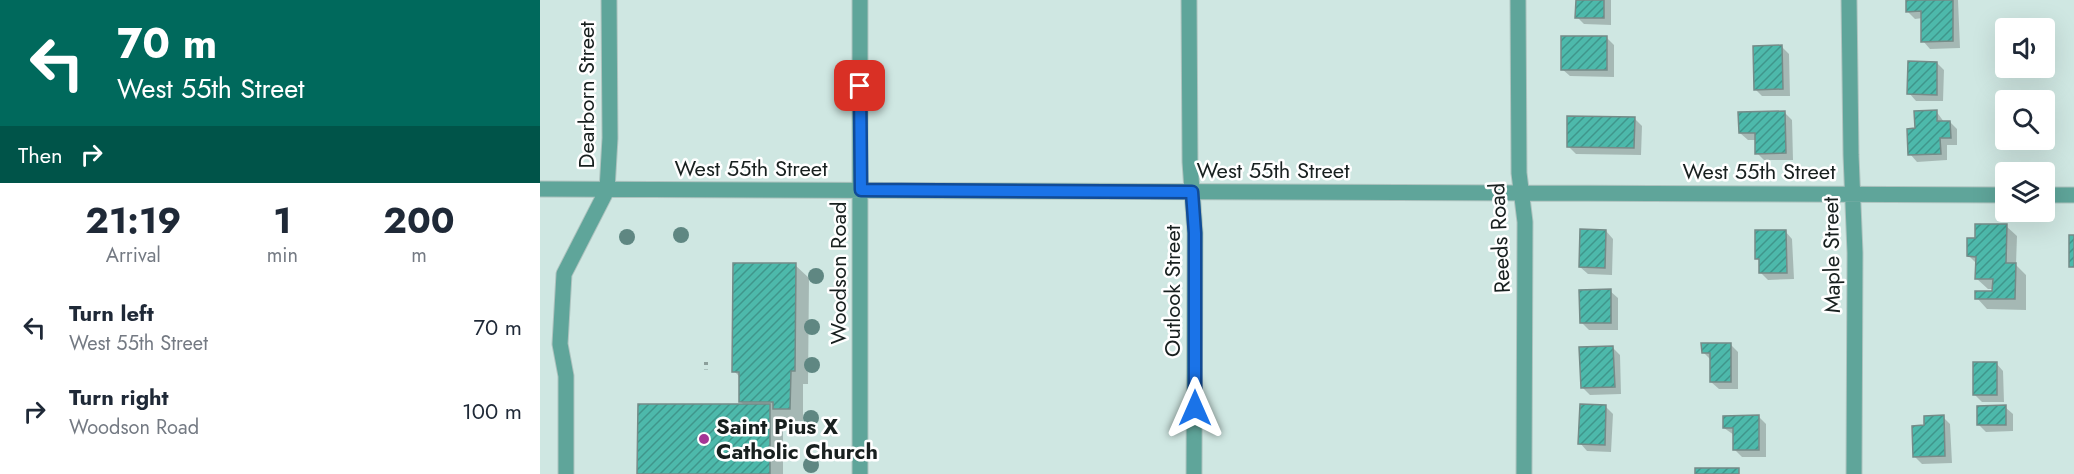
<!DOCTYPE html>
<html lang="en">
<head>
<meta charset="utf-8">
<style>
  body { margin:0; font-family:Jost,sans-serif; background:#f6f6f7; color:#1f2937; height:100vh; display:flex; flex-direction:column; font-size:22px; white-space:nowrap }
  * { box-sizing:border-box; margin:0 }
  p { font-size:20px; color:#747a83 }
  .icon { flex:none; width:33px; height:33px; fill:none; stroke:currentColor; stroke-width:2; stroke-linecap:round; stroke-linejoin:round }
  .map { position:relative; flex:1; overflow:hidden }
  .details { display:flex; flex-direction:column; background:#fff; width:540px }
  .details>* { flex:none }
  .hud { background:#00695c; color:#fff; overflow:hidden }
  .fabs { position:absolute; left:1455px; top:18px; display:grid; gap:12px }
  .fabs a { display:grid; place-items:center; width:60px; height:60px; border-radius:6px; background:#fff; box-shadow:0 6px 24px #0002; font-size:30px }
  .pin { position:absolute; display:grid; place-items:center; width:51px; height:51px; color:#fff; margin:-26px; border-radius:12px; box-shadow:0 3px 9px #0006 }
  .me { position:absolute; width:66px; margin:-33px; rotate:0deg; stroke-linejoin:round; filter:drop-shadow(0 0 4px #0008) }
  .turn { display:flex; align-items:center; gap:21px; height:126px; padding:0 18px; font-size:27px }
  .turn .icon { width:78px; height:78px; stroke-width:2.5 }
  .turn b { display:block; font-size:42px; line-height:51px }
  .then { display:flex; align-items:center; height:57px; padding:0 18px; background:#0003; gap:12px; font-size:22px }
  .eta { display:flex; justify-content:space-evenly; align-items:center; height:102px; text-align:center }
  .eta b { font-size:36px; font-weight:700; line-height:42px }
  ul { padding:0; list-style:none }
  li { display:flex; align-items:center; gap:18px; height:84px; padding:0 18px }
  li div { flex:1 }
  li b { display:block; font-size:22px }
  li em { font-style:normal }
  main { display:flex; flex:1; min-height:0 }
  .map>svg:first-child { display:block }
  .shadow { fill:#0003 }
  .building { fill:url(#building-hatch); stroke:#768b88; stroke-width:1.5 }
  .lines { fill:none; stroke-linecap:round; stroke-linejoin:round }
  .minor-casing { stroke:#aec3bf; stroke-width:17 }
  .path { stroke:#8c9f9b; stroke-width:4; stroke-dasharray:3 4.5; stroke-linecap:butt }
  .minor { stroke:#5fa59a; stroke-width:15 }
  .tree { fill:#5f8782 }
  .route-casing { stroke:#114b97; stroke-width:15 }
  .route { stroke:#1a73e8; stroke-width:10 }
  .poi-dot { fill:#a43695; stroke:#fff; stroke-width:2 }
  .labels { text-anchor:middle; stroke-width:5; stroke-linejoin:round; paint-order:stroke }
  .street-label { font-size:22px; fill:#18201f; stroke:#fff }
  .poi-label { font-size:22px; font-weight:bold; fill:#18201f; stroke:#fff; text-anchor:start }
</style>
</head>
<body>
<main>
<section class="details">
<div class="hud">
<div class="turn"><svg class="icon" aria-label="left" viewBox="0 0 24 24"><path d="M17 20v-9H6M10 6l-5 5 5 5"/></svg><div><b>70 m</b>West 55th Street</div></div>
<div class="then">Then<svg class="icon" aria-label="right" viewBox="0 0 24 24"><path d="M7 20v-9h11M14 6l5 5-5 5"/></svg></div>
</div>
<div class="eta">
<div><b>21:19</b><p>Arrival</p></div>
<div><b>1</b><p>min</p></div>
<div><b>200</b><p>m</p></div>
</div>
<ul>
<li><svg class="icon" aria-label="left" viewBox="0 0 24 24"><path d="M17 20v-9H6M10 6l-5 5 5 5"/></svg><div><b>Turn left</b><p>West 55th Street</p></div><em>70 m</em></li>
<li><svg class="icon" aria-label="right" viewBox="0 0 24 24"><path d="M7 20v-9h11M14 6l5 5-5 5"/></svg><div><b>Turn right</b><p>Woodson Road</p></div><em>100 m</em></li>
</ul>
</section>
<div class="map">
<svg width="1534" height="474" viewBox="0 0 1534 474">
  <defs>
    <pattern id="building-hatch" width="6" height="6" patternUnits="userSpaceOnUse" patternTransform="scale(1.5)"><rect width="6" height="6" fill="#4db9ab"/><path d="M-1 1l2-2M0 6l6-6M5 7l2-2" fill="none" stroke="#3f968b"/></pattern>
  </defs>
  <rect width="100%" height="100%" fill="#cfe7e2"/>
  <path class="shadow" d="M1037 0H1071V25L1044 24 1037 17Z
    M1367 0H1418L1420 48 1390 49 1383 41V18L1375 19 1367 11Z
    M1067 38 1074 45V77L1030 76 1022 69Z
    M1242 47 1249 54 1250 96H1222L1215 89Z
    M1397 63 1404 70 1403 101H1376L1369 93Z
    M1396 111 1404 122H1410L1417 129V145H1407V160L1377 162 1370 154 1376 130Z
    M1245 113 1252 120 1253 160H1224L1217 153V140H1208L1200 133Z
    M1094 118 1102 126 1101 155 1036 154 1028 146Z
    M1466 226 1477 236 1476 265 1486 275V310L1447 309 1437 298 1454 293V289H1448L1437 279V264L1429 256 1437 240Z
    M1066 231 1073 239 1072 275 1048 274 1040 267Z
    M1245 231 1252 239 1254 279 1228 280 1221 273V263L1217 258Z
    M255 265 269 278 268 384H263V421H247L243 417V474H99L204 405 200 401V377L194 371Z
    M1070 291 1078 298V330H1049L1041 322Z
    M1190 344 1198 352V389H1179L1171 382V360L1163 352Z
    M1073 348 1080 355 1081 394 1050 395 1042 387Z
    M1456 363 1463 371 1464 402H1442L1435 395Z
    M1065 406 1073 414 1071 452 1047 451 1040 443Z
    M1465 407 1473 414V431L1446 432 1439 425Z
    M1218 416 1226 424V457H1202L1194 449V435L1184 428Z
    M1403 417 1410 424 1412 463 1382 464 1374 456 1386 427Z"/>
  <path class="building" d="M1036 0H1064V18H1035Z
    M1366 0H1413V41L1381 42V11L1366 12Z
    M1021 36H1067V70H1021Z
    M1242 45 1243 89 1214 90 1213 46Z
    M1368 61 1397 62V95L1367 94Z
    M1397 110V121H1410L1411 138H1400L1401 154 1368 155 1367 129 1375 128 1374 111Z
    M1245 111 1246 153 1215 154V133H1199L1198 112Z
    M1027 116 1095 117 1094 148 1027 147Z
    M1435 224H1467L1466 263H1476L1475 299H1435V291H1452L1453 279H1435L1436 257 1427 256V238H1435Z
    M1040 229 1066 230 1065 268 1039 267Z
    M1215 230H1246L1247 273H1219V259H1215Z
    M1529 235H1534V267H1529Z
    M193 263H256L255 371H251L250 409H233V402H199V372H192Z
    M1071 289V323H1040L1039 290Z
    M1161 343H1191V382H1170V353H1162Z
    M1073 346 1075 387 1041 388 1039 347Z
    M1433 362H1457V395H1433Z
    M98 404H230V474H97Z
    M1040 404 1066 405 1065 445 1038 444Z
    M1466 405V425H1437V406Z
    M1219 415V450H1193V428H1183V416Z
    M1404 415 1405 456 1373 457 1372 426 1384 425V416Z
    M1155 468H1199V474H1155Z"/>
  <g class="lines">
    <defs>
      <path id="minor" d="M320 0V474
        M649 0 650 162 655 233 654 474
        M978 0 979 173 985 222 984 474
        M1309 0 1311 155 1315 253 1314 474
        M0 189 1466 195
        M1504 195H1534
        M26 474V376L20 344 24 274 67 190 70 138 69 0"/>
    </defs>
    <use href="#minor" class="minor-casing"/>
    <path class="path" d="M166 362V370"/>
    <use href="#minor" class="minor"/>
  </g>
  <g class="tree">
    <circle cx="141" cy="235" r="8"/>
    <circle cx="87" cy="237" r="8"/>
    <circle cx="276" cy="276" r="8"/>
    <circle cx="272" cy="327" r="8"/>
    <circle cx="272" cy="365" r="8"/>
    <circle cx="271" cy="418" r="8"/>
    <circle cx="271" cy="465" r="8"/>
  </g>
  <g class="lines">
    <defs>
      <path id="route" d="M320 86 321 190 652 192 655 233V408"/>
    </defs>
    <use href="#route" class="route-casing"/>
    <use href="#route" class="route"/>
  </g>
  <circle class="poi-dot" cx="164" cy="439" r="6"/>
  <g class="labels">
    <g class="street-label">
      <text transform="translate(46 95) rotate(-90)" y="8">Dearborn Street</text>
      <text x="211" y="176">West 55th Street</text>
      <text x="733" y="178">West 55th Street</text>
      <text x="1219" y="179">West 55th Street</text>
      <text transform="translate(959 238) rotate(-93)" y="8">Reeds Road</text>
      <text transform="translate(1291 255) rotate(-91)" y="8">Maple Street</text>
      <text transform="translate(298 273) rotate(-90)" y="8">Woodson Road</text>
      <text transform="translate(632 291) rotate(-90)" y="8">Outlook Street</text>
    </g>
    <g class="poi-label">
      <text x="176" y="434">Saint Pius X<tspan x="176" dy="25">Catholic Church</tspan></text>
    </g>
  </g>
</svg>
<div class="fabs">
<a><svg class="icon" aria-label="sound" viewBox="0 0 24 24"><path d="M4 9h4l5-4v14l-5-4H4zM17 9q2 3 0 6"/></svg></a>
<a><svg class="icon" aria-label="search" viewBox="0 0 24 24"><circle cx="10" cy="10" r="6"/><path d="M15 15l6 6"/></svg></a>
<a><svg class="icon" aria-label="layers" viewBox="0 0 24 24"><path d="M12 4l9 5-9 5-9-5zM3 14l9 5 9-5"/></svg></a>
</div>
<div class="pin" style="left:320px;top:86px;background:#d93025"><svg class="icon" aria-label="arrive" viewBox="0 0 24 24"><path d="M6 21V4h12l-3 4 3 4H6"/></svg></div>
<svg class="me" style="left:655px;top:408px" viewBox="-20 -20 40 40"><path d="M0-17L14 15 0 8-14 15z" fill="#1a73e8" stroke="#fff" stroke-width="4"/></svg>
</div>
</main>
</body>
</html>
